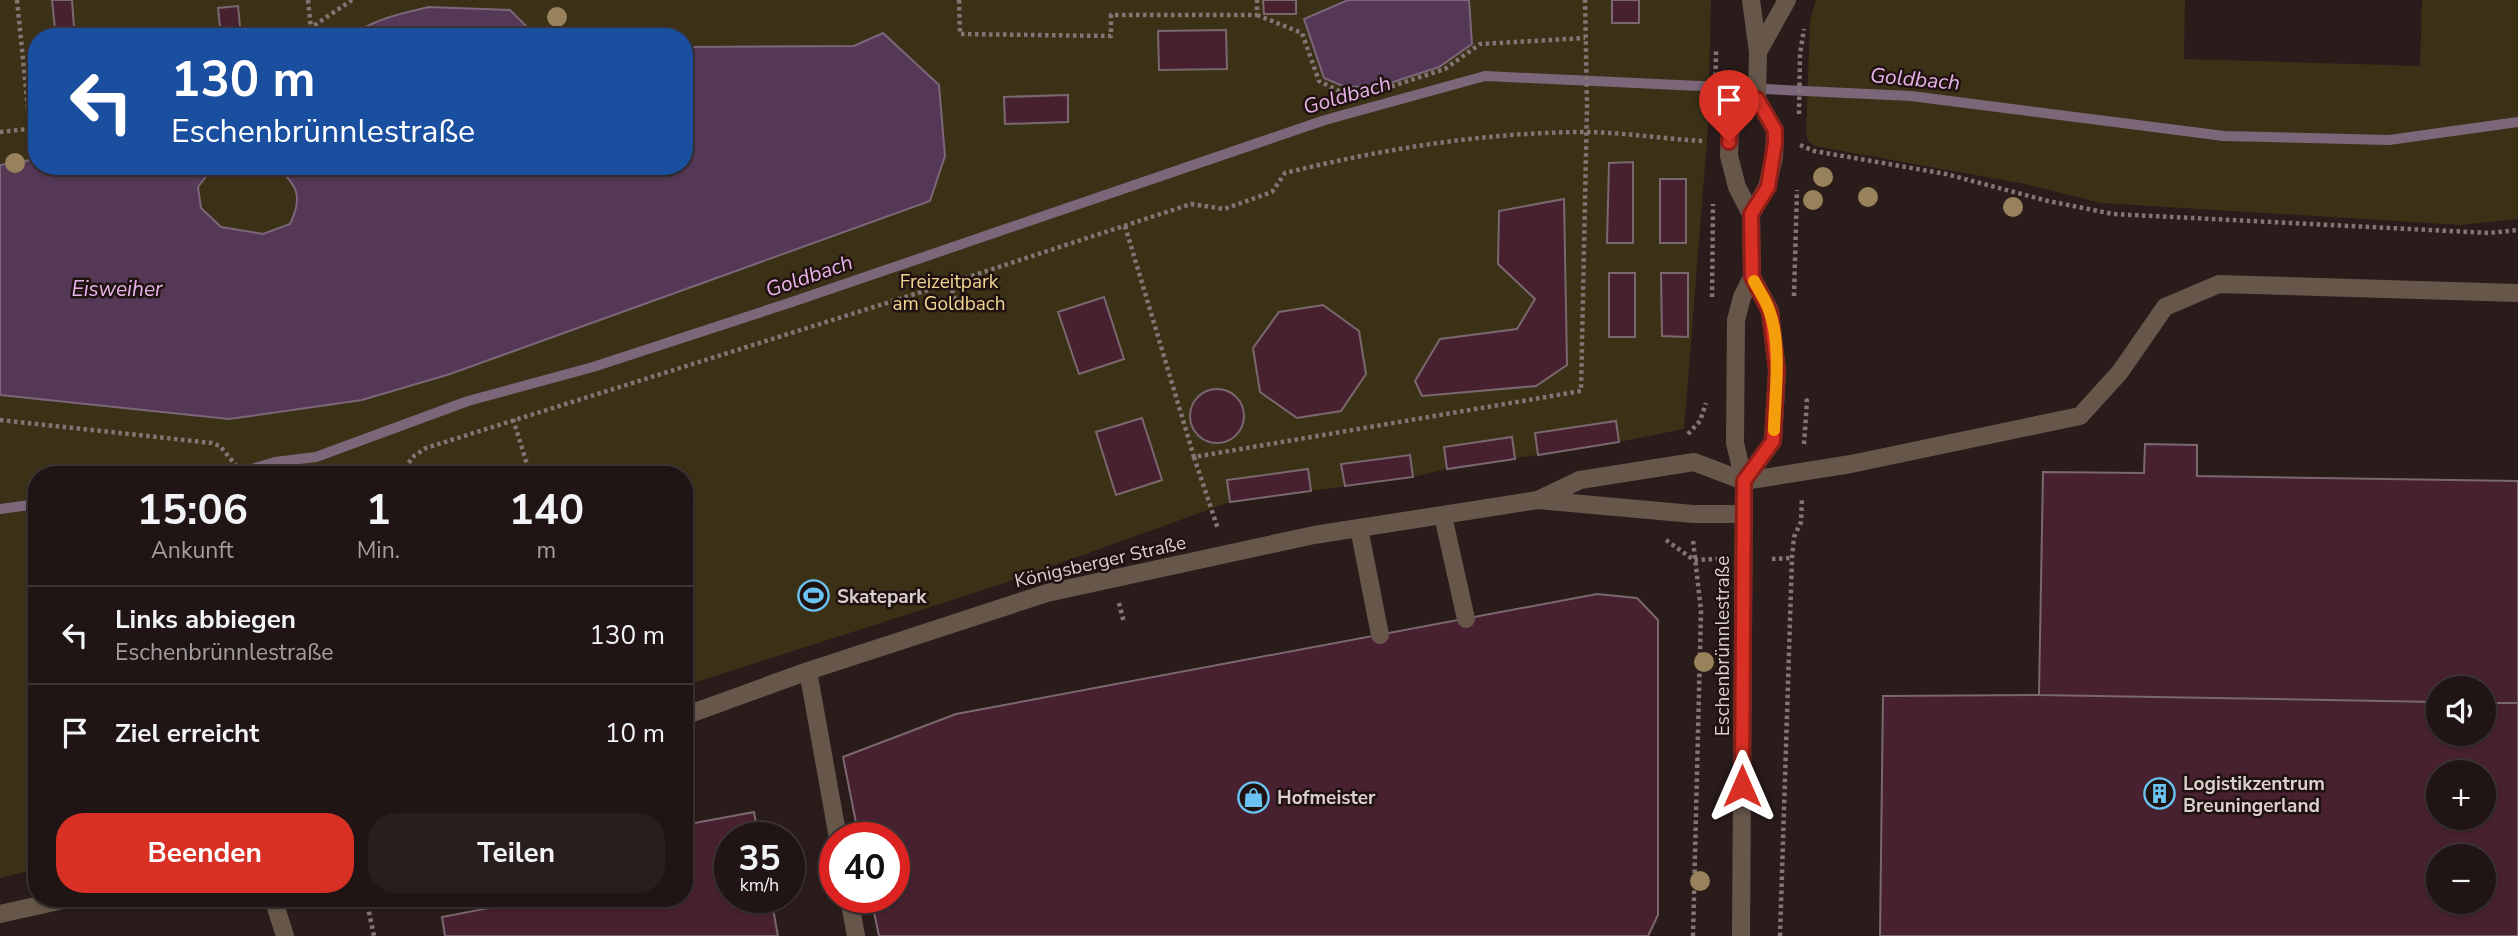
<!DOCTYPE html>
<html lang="de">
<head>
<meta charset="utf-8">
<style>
  body { margin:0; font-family:"Nunito Sans",sans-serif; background:#281e1d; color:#f1f3f6; height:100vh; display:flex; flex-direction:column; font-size:26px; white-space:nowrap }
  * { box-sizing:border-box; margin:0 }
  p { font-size:23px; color:#a29fa0 }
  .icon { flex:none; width:38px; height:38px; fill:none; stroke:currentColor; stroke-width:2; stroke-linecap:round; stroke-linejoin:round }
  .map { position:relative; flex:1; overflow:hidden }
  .details { position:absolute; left:28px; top:466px; width:665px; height:441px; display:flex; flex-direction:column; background:#201514; border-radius:28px; box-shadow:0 2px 5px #0004,0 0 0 2px #3d3434 }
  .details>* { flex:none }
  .guide { position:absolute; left:28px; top:28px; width:665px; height:147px; border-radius:28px; box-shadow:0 2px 5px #0004,0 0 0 2px #3d3434; background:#1a4fa0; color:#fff; overflow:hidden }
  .buttons { position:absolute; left:2426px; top:676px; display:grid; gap:14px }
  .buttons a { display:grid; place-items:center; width:70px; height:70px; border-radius:50%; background:#201514; box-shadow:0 2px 5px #0004,0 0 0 2px #3d3434; font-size:35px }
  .speed { position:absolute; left:714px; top:822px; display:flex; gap:14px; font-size:35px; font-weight:700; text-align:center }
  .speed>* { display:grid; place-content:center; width:91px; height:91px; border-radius:50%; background:#201514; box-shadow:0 2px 5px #0004,0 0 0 2px #3d3434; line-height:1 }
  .speed small { font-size:18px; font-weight:400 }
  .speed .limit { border:10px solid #d22; background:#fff; color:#111 }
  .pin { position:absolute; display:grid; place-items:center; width:60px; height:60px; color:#fff; margin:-72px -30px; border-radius:50% 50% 50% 0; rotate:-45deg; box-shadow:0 0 7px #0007 }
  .pin .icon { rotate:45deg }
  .me { position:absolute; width:77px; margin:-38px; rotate:0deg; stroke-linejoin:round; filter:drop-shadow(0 0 5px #0008) }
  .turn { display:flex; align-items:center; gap:24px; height:147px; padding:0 28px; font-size:32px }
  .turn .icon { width:91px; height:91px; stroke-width:2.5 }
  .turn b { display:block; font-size:49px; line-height:60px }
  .eta { display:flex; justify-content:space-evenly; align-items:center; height:119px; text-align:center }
  .eta b { font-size:42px; font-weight:700; line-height:49px }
  .action { display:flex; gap:14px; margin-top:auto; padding:14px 28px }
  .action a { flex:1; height:80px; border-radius:28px; background:#d93025; color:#fff; font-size:28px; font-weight:700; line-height:80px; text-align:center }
  .action a+a { background:#281e1d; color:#f1f3f6 }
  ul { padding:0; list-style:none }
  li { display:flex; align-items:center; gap:21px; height:98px; padding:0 28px; border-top:2px solid #3d3434 }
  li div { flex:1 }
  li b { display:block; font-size:26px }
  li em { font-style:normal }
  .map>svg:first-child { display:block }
  .green { fill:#3b3117; fill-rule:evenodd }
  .water { fill:#543855; stroke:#7c6679; stroke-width:2 }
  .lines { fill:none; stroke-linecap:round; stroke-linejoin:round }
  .stream { stroke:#7c6679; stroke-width:10 }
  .building { fill:#472130; stroke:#7a686e; stroke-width:2; fill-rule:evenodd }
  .path { stroke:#827674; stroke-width:4.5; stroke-dasharray:3.5 3.5; stroke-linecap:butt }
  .minor { stroke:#67574b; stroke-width:18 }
  .tree { fill:#97825b }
  .route-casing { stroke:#8d1f18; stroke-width:18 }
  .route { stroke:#d93025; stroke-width:12 }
  .slow { stroke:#f59e0b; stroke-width:12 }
  .labels { text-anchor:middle; stroke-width:5; stroke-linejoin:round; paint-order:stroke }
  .park-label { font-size:19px; fill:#f1d591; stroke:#201211 }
  .street-label { font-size:19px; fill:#dad0ce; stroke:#201211 }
  .poi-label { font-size:19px; font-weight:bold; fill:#dad0ce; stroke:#201211; text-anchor:start }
  .water-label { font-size:21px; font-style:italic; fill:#e7b3e8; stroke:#201211 }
</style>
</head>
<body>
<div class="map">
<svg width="2518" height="936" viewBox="0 0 2518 936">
  <rect width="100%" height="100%" fill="#2a1c1a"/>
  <path class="green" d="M0 0H1711L1708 128 1684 429 1619 442 1447 469 1413 477 1230 502 1002 584 684 686V474H37V869L0 878ZM37 37H684V166H37Z
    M1816 0H2185L2184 59 2420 66 2422 0H2518V219L2461 225 2101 203 2025 184 1815 146 1808 141 1806 132 1810 21Z"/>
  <path class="water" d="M1348 0H1469L1472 44 1439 67 1381 86 1345 87 1324 78 1304 19Z
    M429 7 510 10 537 37H350C373 19 400 14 429 7Z
    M883 33 939 85 945 156 930 201 450 374 362 400 229 419 0 395V165L37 159V166H214L198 187 201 208 221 227 263 234 290 224C303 197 298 186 276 166H684V47L854 46Z"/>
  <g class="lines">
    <path class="stream" d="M235 474 275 462 316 457 468 401 593 367 792 302 1325 120 1485 76 1911 96 2224 136 2389 140 2518 122
      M0 509 37 504"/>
  </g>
  <path class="building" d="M52 0H72L74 27 55 29Z
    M1263 0H1296V14H1264Z
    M1612 0H1639V23H1612Z
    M238 6 241 36 221 37 218 8Z
    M1226 30 1227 69 1159 70 1158 31Z
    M1068 95V122L1005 124 1004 97Z
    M1633 162V243H1607L1609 163Z
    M1660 179H1686V243H1660Z
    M1564 199 1567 365 1536 386 1422 396 1415 381 1440 339 1517 329 1535 299 1498 264 1499 211Z
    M1609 273H1635V337H1609Z
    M1661 273H1688V337L1662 336Z
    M1104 297 1124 359 1079 374 1058 312Z
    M1323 305 1359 331 1366 374 1341 411 1297 418 1260 392 1253 348 1279 312Z
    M1190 416a27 27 0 1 1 54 0a27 27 0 1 1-54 0Z
    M1142 418 1162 480 1116 495 1096 432Z
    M1616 421 1619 442 1538 455 1535 433Z
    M1512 437 1515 459 1447 469 1444 447Z
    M2145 444 2197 445V476L2518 481V703H2483V688H2438V702L2039 695 2043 472 2144 473Z
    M1410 455 1413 477 1345 486 1341 464Z
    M1308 469 1311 491 1230 502 1227 480Z
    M1597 594 1637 598 1658 620V915L1648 936H879L871 898H894V838H859L843 757 956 714Z
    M2039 695 2438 702V733H2483V703H2518V936H1880L1883 696ZM2438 772H2483V817H2438ZM2438 856H2483V901H2438Z
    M754 812 759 838H730V898H771L778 936H445L442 917 542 898H684V868L692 867 684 825Z"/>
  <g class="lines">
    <path class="path" d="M17 0 30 129
      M308 0 311 28
      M959 0 960 34 1111 36V15H1257V0
      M1257 15 1302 33 1319 81 1341 92 1380 90 1445 69 1480 44 1585 38
      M297 37 352 0
      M1715 104 1716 50
      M1799 114 1800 54 1804 29
      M0 132 37 128
      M1800 145 1814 151 1946 174 2048 201 2113 214 2489 233 2518 230
      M1125 226 1194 457 1581 391 1587 106 1585 0
      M950 283 957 306
      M1794 296 1797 190
      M1712 297 1713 204
      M513 419 530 474
      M0 420 212 443 220 446 243 474
      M1688 434 1700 421 1706 403
      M1804 444 1807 401 1805 397
      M1194 457 1218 529
      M400 474 414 456 426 448 950 283 1191 204 1224 209 1272 192 1285 173C1383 149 1480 133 1581 132 1622 132 1663 139 1704 141
      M1666 540 1694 560 1717 559
      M1772 559 1792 558
      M1119 603 1124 623
      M366 898 374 936
      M1693 936 1701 611 1693 540
      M1780 936 1792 558 1794 537 1801 522 1802 498"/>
    <path class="minor" d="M1751 0 1758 52 1757 99 1775 130 1774 157 1767 187 1751 214
      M1758 52 1787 0
      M1744 481 1851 464 2080 416 2120 372 2165 307 2219 284 2518 293
      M1744 481 1773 441 1777 370 1770 311 1752 277 1751 214 1737 187 1729 156 1730 129 1757 99
      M1538 500 1580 480 1694 462 1744 481
      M1443 516 1466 619
      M1359 528 1380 635
      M808 671 838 838
      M684 716 808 671 1047 593 1314 535 1538 500 1693 514H1744
      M273 898 285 936
      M849 898 856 936
      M0 914 72 898
      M1741 936 1744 481 1735 443 1736 320 1742 297 1752 277"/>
  </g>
  <g class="tree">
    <circle cx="557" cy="17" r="10"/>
    <circle cx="15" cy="163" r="10"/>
    <circle cx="1823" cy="177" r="10"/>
    <circle cx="1868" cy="197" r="10"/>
    <circle cx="1813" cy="200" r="10"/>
    <circle cx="2013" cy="207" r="10"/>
    <circle cx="1704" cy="662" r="10"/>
    <circle cx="1700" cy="881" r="10"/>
  </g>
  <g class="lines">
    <defs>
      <path id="route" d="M1729 142 1730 129 1757 99 1775 130V143L1768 187 1751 214 1752 277 1770 312 1777 370 1773 441 1744 481 1742 786"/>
    </defs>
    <use href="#route" class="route-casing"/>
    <use href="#route" class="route"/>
    <path class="slow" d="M1754 281C1759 291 1766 300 1769 310 1782 342 1775 396 1774 430"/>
  </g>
  <defs>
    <symbol id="stadium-ring" viewBox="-11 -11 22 22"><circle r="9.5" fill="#201211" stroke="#6bc3f2" stroke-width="1.5"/><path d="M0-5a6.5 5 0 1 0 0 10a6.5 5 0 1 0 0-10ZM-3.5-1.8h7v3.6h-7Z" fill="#6bc3f2"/></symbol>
    <symbol id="building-ring" viewBox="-11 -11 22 22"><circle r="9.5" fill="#201211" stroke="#6bc3f2" stroke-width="1.5"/><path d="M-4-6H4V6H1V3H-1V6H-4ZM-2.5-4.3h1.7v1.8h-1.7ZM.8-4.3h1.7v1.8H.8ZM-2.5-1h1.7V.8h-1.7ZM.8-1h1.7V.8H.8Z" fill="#6bc3f2"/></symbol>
    <symbol id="shop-ring" viewBox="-11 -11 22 22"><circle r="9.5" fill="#201211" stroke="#6bc3f2" stroke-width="1.5"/><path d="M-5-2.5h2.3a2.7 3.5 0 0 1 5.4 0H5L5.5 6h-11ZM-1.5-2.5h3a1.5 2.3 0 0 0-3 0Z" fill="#6bc3f2"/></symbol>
  </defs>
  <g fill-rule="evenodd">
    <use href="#stadium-ring" x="796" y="578" width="35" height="35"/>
    <use href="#building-ring" x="2142" y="776" width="35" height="35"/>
    <use href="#shop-ring" x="1236" y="780" width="35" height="35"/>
  </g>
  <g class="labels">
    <g class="park-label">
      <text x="949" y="288">Freizeitpark<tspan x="949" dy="22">am Goldbach</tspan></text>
    </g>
    <g class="street-label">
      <text transform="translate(1100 561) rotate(-13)" y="7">Königsberger Straße</text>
      <text transform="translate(1722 646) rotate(-90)" y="7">Eschenbrünnlestraße</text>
    </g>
    <g class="poi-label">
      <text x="837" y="603">Skatepark</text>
      <text x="2183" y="790">Logistikzentrum<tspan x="2183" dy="22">Breuningerland</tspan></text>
      <text x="1277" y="804">Hofmeister</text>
    </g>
    <g class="water-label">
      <text transform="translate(1915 79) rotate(5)" y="7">Goldbach</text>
      <text transform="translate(1347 95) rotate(-16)" y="7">Goldbach</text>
      <text transform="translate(809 276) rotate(-19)" y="7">Goldbach</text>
      <text x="117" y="296">Eisweiher</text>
    </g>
  </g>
</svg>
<div class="buttons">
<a><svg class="icon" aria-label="sound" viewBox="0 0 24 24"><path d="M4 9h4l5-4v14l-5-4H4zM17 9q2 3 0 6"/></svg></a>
<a>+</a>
<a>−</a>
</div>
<div class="speed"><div>35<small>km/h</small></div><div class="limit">40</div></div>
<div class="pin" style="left:1729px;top:142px;background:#d93025"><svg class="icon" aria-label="arrive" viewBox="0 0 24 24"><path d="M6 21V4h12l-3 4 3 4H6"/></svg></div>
<svg class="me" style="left:1742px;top:786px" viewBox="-20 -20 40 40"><path d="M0-17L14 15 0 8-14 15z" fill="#d93025" stroke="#fff" stroke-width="4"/></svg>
<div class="guide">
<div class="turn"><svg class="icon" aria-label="left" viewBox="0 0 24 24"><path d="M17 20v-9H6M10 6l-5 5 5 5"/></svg><div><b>130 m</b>Eschenbrünnlestraße</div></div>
</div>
<section class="details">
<div class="eta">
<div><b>15:06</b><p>Ankunft</p></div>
<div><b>1</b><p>Min.</p></div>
<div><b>140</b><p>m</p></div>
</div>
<ul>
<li><svg class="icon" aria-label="left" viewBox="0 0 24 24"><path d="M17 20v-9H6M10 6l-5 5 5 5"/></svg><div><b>Links abbiegen</b><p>Eschenbrünnlestraße</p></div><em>130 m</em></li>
<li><svg class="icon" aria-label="arrive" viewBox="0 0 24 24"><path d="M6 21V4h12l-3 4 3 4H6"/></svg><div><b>Ziel erreicht</b></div><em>10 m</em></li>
</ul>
<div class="action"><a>Beenden</a><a>Teilen</a></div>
</section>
</div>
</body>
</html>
